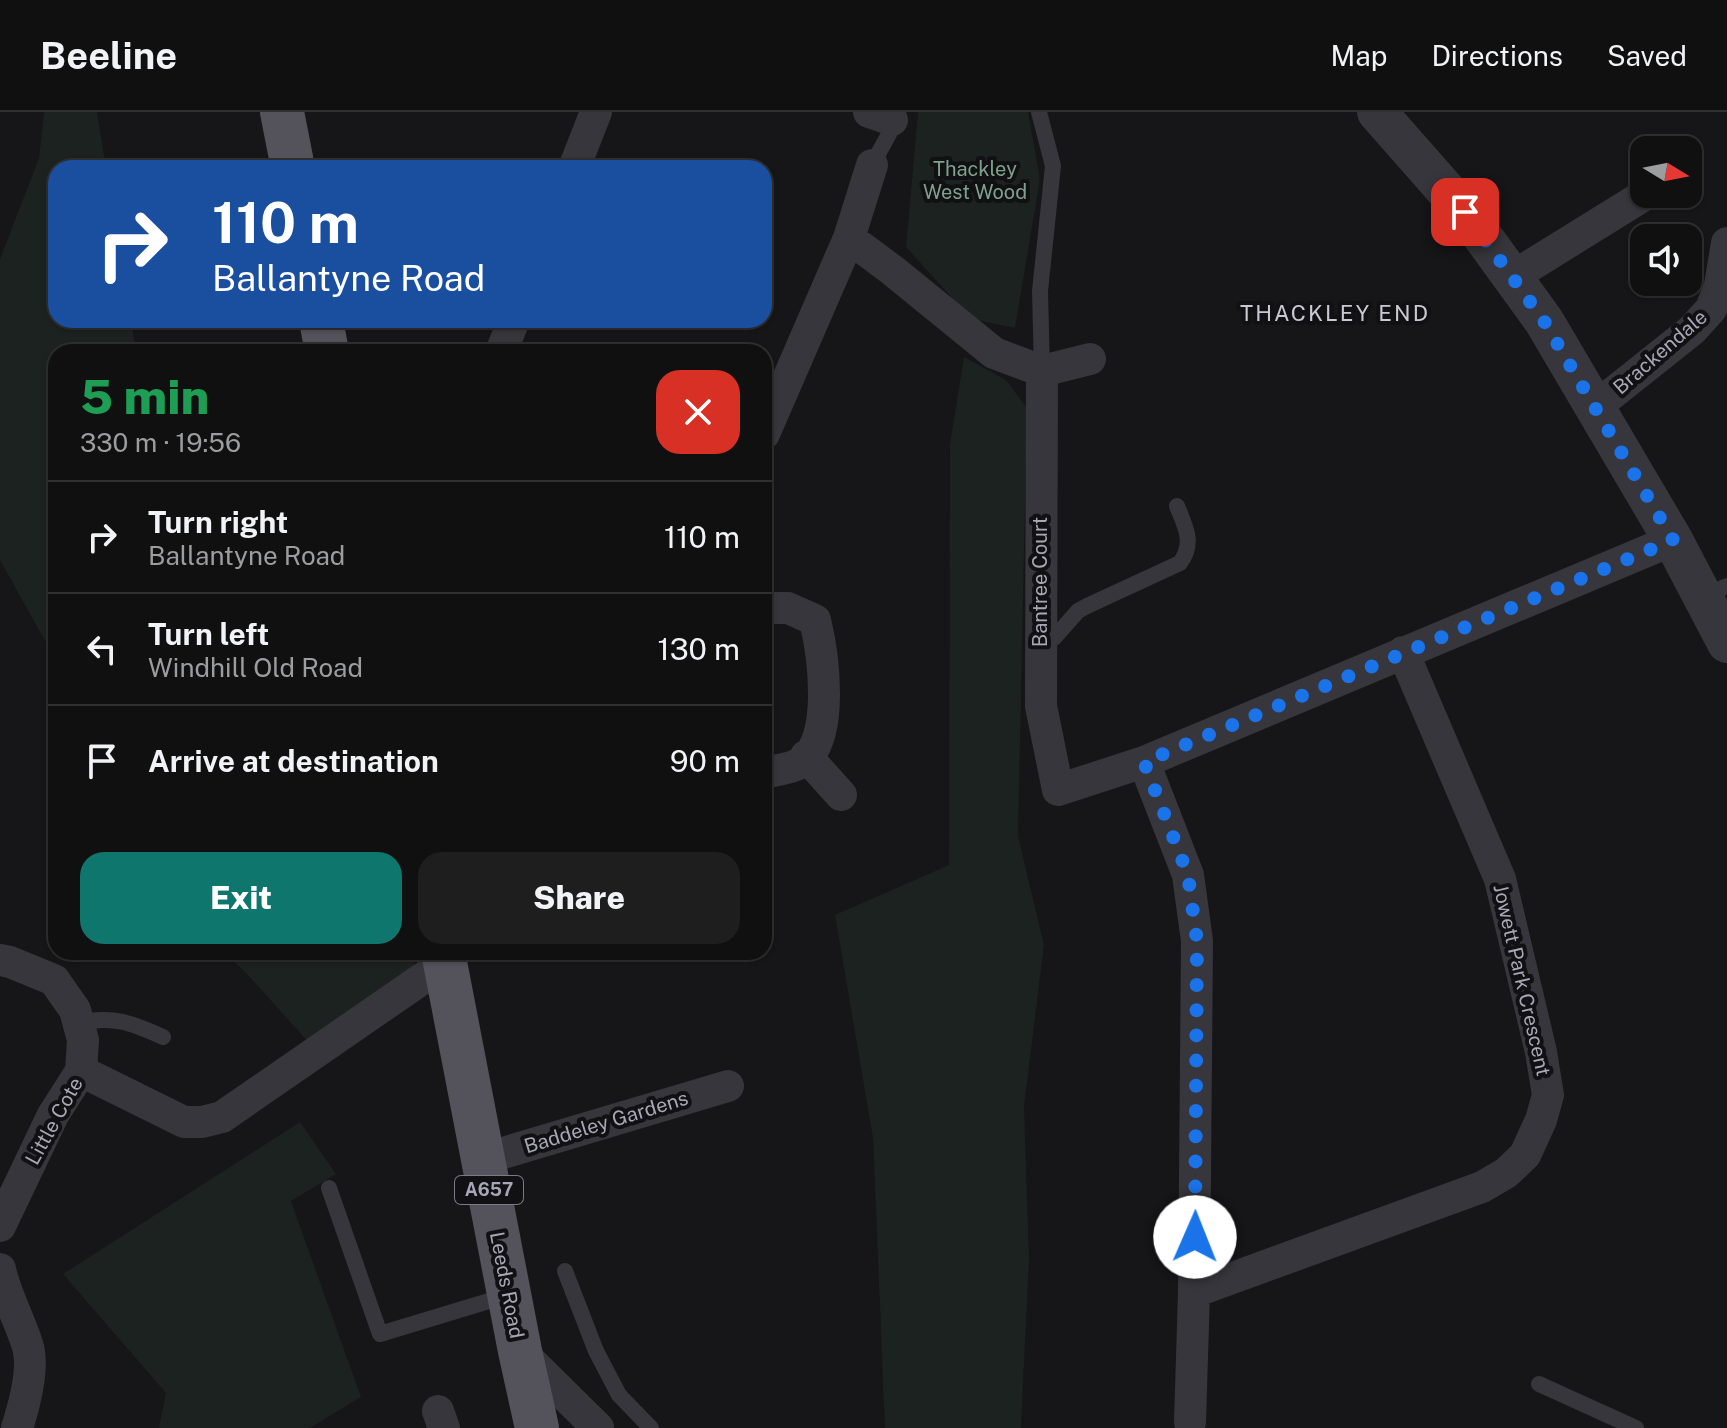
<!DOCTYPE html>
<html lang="en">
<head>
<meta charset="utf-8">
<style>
  body { margin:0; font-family:"Public Sans",sans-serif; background:#1e1e1f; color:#f1f3f6; height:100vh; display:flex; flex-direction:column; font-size:30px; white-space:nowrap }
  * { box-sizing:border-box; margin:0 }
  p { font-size:26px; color:#9c9d9f }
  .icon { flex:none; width:44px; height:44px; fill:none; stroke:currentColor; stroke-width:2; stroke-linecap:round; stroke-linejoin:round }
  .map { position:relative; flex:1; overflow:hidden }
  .sheet { position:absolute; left:48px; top:232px; width:724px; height:616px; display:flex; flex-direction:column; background:#101011; border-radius:24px; box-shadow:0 2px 6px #0004,0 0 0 2px #303031 }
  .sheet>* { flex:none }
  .banner { position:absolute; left:48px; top:48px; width:724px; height:168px; border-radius:24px; box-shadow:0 2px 6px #0004,0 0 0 2px #303031; background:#1a4fa0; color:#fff; overflow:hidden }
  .needle { width:52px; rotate:100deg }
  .fabs { position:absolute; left:1630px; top:24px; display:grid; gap:16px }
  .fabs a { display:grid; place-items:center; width:72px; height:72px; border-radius:16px; background:#101011; box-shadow:0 2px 6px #0004,0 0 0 2px #303031; font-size:40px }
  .pin { position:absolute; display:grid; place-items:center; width:68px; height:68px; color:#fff; margin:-34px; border-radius:16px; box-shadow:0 4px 12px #0006 }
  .me { position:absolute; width:88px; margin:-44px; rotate:1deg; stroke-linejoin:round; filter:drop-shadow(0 0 6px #0008) }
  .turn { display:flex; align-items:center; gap:28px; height:168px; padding:0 32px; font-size:36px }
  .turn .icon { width:104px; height:104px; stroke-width:2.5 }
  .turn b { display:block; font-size:56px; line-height:68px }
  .round { display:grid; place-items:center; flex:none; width:84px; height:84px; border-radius:24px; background:#1e1e1f }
  .headline { display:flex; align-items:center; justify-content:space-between; height:136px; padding:0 32px }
  h1 { font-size:48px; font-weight:800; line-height:60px; color:#1e9e55 }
  .button { display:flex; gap:16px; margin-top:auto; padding:16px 32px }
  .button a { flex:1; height:92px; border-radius:24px; background:#0f766e; color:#fff; font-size:32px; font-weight:800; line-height:92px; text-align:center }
  .button a+a { background:#1e1e1f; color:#f1f3f6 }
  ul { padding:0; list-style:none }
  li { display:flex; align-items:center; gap:24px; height:112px; padding:0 32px; border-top:2px solid #303031 }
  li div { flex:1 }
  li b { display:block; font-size:30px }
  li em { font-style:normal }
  header { display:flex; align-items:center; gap:48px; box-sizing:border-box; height:112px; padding:0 40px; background:#101011; border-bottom:2px solid #303031 }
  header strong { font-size:38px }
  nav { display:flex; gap:44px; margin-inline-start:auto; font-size:28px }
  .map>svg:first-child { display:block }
  .green { fill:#1b221f }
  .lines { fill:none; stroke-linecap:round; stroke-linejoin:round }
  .service { stroke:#37363c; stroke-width:16 }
  .minor { stroke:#37363c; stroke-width:32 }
  .tertiary { stroke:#37363c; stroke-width:40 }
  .primary { stroke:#54525b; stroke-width:44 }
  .route { stroke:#1a73e8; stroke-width:14; stroke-dasharray:0 25.2 }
  .labels { text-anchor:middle; stroke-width:8; stroke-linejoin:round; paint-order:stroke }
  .shield { fill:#111012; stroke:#7b7a86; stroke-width:2 }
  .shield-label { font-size:18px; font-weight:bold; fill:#a8a7b7 }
  .park-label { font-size:20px; fill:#7fa28d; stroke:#111012 }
  .street-label { font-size:20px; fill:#a8a7b7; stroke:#111012 }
  .neighbourhood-label { font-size:22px; letter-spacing:2px; fill:#c9c8d3; stroke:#111012 }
</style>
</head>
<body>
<header>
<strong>Beeline</strong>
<nav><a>Map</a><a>Directions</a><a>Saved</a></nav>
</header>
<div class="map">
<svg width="1727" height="1316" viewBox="0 0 1727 1316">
  <rect width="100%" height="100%" fill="#161517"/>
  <path class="green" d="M44 0H97L106 56H56V208H131L136 240H56V522L45 529 0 448V147L39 46Z
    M918 0H1028L1040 67 1015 216 971 207 906 135Z
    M964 245 1006 268 1027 296 1018 724 1044 833 1024 994 1029 1148 1021 1316H885L873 1026 835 803 949 753 950 332Z
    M224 840H412L414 852 406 870 311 933 246 861Z
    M300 1010 336 1062 291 1089 361 1285 310 1316H159L166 1281 63 1162Z"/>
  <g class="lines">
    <path class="service" d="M1039 0 1053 54 1040 179 1042 259
      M872 53 889 22 894 2
      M1704 484 1727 474
      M1040 528 1054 526 1078 499 1087 494 1180 451C1195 431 1185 414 1177 394
      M78 911C113 903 132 911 163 925
      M329 1076 380 1222 509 1183
      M565 1159 596 1239 619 1283 651 1316
      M1539 1272 1636 1316"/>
    <path class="minor" d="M869 0 892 8
      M574 56 596 0
      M849 126 892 158 994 241 1042 259 1041 594 1058 678 1144 650 1673 428
      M1512 165 1646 82
      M501 240 514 208
      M1042 259 1090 247
      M1594 296 1692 218 1711 197 1720 173 1727 131
      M764 322 849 126 872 53
      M764 496H788L815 508C823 541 836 630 800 651 791 657 775 658 764 661
      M806 644 841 683
      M1144 650 1188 763 1197 829 1194 1180 1190 1310
      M0 848 10 850 54 868 75 898 83 928 81 959 53 1003 0 1114
      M81 959 184 1010H202L222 1005 445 851
      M483 1047 728 974
      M0 1157C6 1185 20 1208 28 1235 34 1257 24 1294 17 1316
      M1194 1180 1482 1075 1506 1061 1525 1043 1541 1008 1548 983 1541 940 1500 767 1403 540
      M520 1239 598 1316
      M438 1299 444 1316"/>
    <path class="tertiary" d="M1377 0 1465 100 1544 209 1673 428 1727 531"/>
    <path class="primary" d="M282 0 293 56
      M321 208 327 240
      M443 840 520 1239 537 1316"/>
  </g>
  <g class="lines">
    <path class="route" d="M1195 1125 1197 829 1188 763 1144 650 1673 428 1544 209 1465 100"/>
  </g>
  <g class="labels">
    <rect class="shield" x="455" y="1064" width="68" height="28" rx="6"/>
    <g class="shield-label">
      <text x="489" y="1084">A657</text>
    </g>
    <g class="park-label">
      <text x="975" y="64">Thackley<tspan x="975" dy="23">West Wood</tspan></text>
    </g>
    <g class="street-label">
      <text transform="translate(1660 240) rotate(-41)" y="7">Brackendale</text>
      <text transform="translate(1040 470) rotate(-90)" y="7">Bantree Court</text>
      <text transform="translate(1522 868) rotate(77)" y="7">Jowett Park Crescent</text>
      <text transform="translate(54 1009) rotate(-61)" y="7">Little Cote</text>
      <text transform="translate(606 1010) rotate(-17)" y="7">Baddeley Gardens</text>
      <text transform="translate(507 1173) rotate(79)" y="7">Leeds Road</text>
    </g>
    <g class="neighbourhood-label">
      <text x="1335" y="209">THACKLEY END</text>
    </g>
  </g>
</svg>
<div class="fabs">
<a><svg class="needle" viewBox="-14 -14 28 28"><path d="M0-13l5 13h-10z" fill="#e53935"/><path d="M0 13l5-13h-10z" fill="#9c9d9f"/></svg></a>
<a><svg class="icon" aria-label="sound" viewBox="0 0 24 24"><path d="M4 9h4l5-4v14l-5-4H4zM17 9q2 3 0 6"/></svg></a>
</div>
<div class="pin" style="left:1465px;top:100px;background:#d93025"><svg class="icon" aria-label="arrive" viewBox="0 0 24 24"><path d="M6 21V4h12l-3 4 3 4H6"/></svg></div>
<svg class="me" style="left:1195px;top:1125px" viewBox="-20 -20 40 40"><circle r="19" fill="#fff"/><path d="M0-13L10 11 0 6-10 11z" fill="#1a73e8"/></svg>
<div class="banner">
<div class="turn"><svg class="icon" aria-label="right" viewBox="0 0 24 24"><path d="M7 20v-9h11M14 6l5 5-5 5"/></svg><div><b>110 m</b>Ballantyne Road</div></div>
</div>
<section class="sheet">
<div class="headline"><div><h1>5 min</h1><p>330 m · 19:56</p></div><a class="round" style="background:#d93025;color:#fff"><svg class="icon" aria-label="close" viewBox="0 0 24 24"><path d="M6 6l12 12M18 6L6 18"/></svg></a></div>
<ul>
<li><svg class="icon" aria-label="right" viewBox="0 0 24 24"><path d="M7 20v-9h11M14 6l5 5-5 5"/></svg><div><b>Turn right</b><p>Ballantyne Road</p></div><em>110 m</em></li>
<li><svg class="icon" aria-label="left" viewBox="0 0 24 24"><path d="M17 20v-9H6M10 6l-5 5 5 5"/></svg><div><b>Turn left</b><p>Windhill Old Road</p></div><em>130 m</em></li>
<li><svg class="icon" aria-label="arrive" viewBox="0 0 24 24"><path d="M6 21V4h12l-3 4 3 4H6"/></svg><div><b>Arrive at destination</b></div><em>90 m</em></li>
</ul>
<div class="button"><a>Exit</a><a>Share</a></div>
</section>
</div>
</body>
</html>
